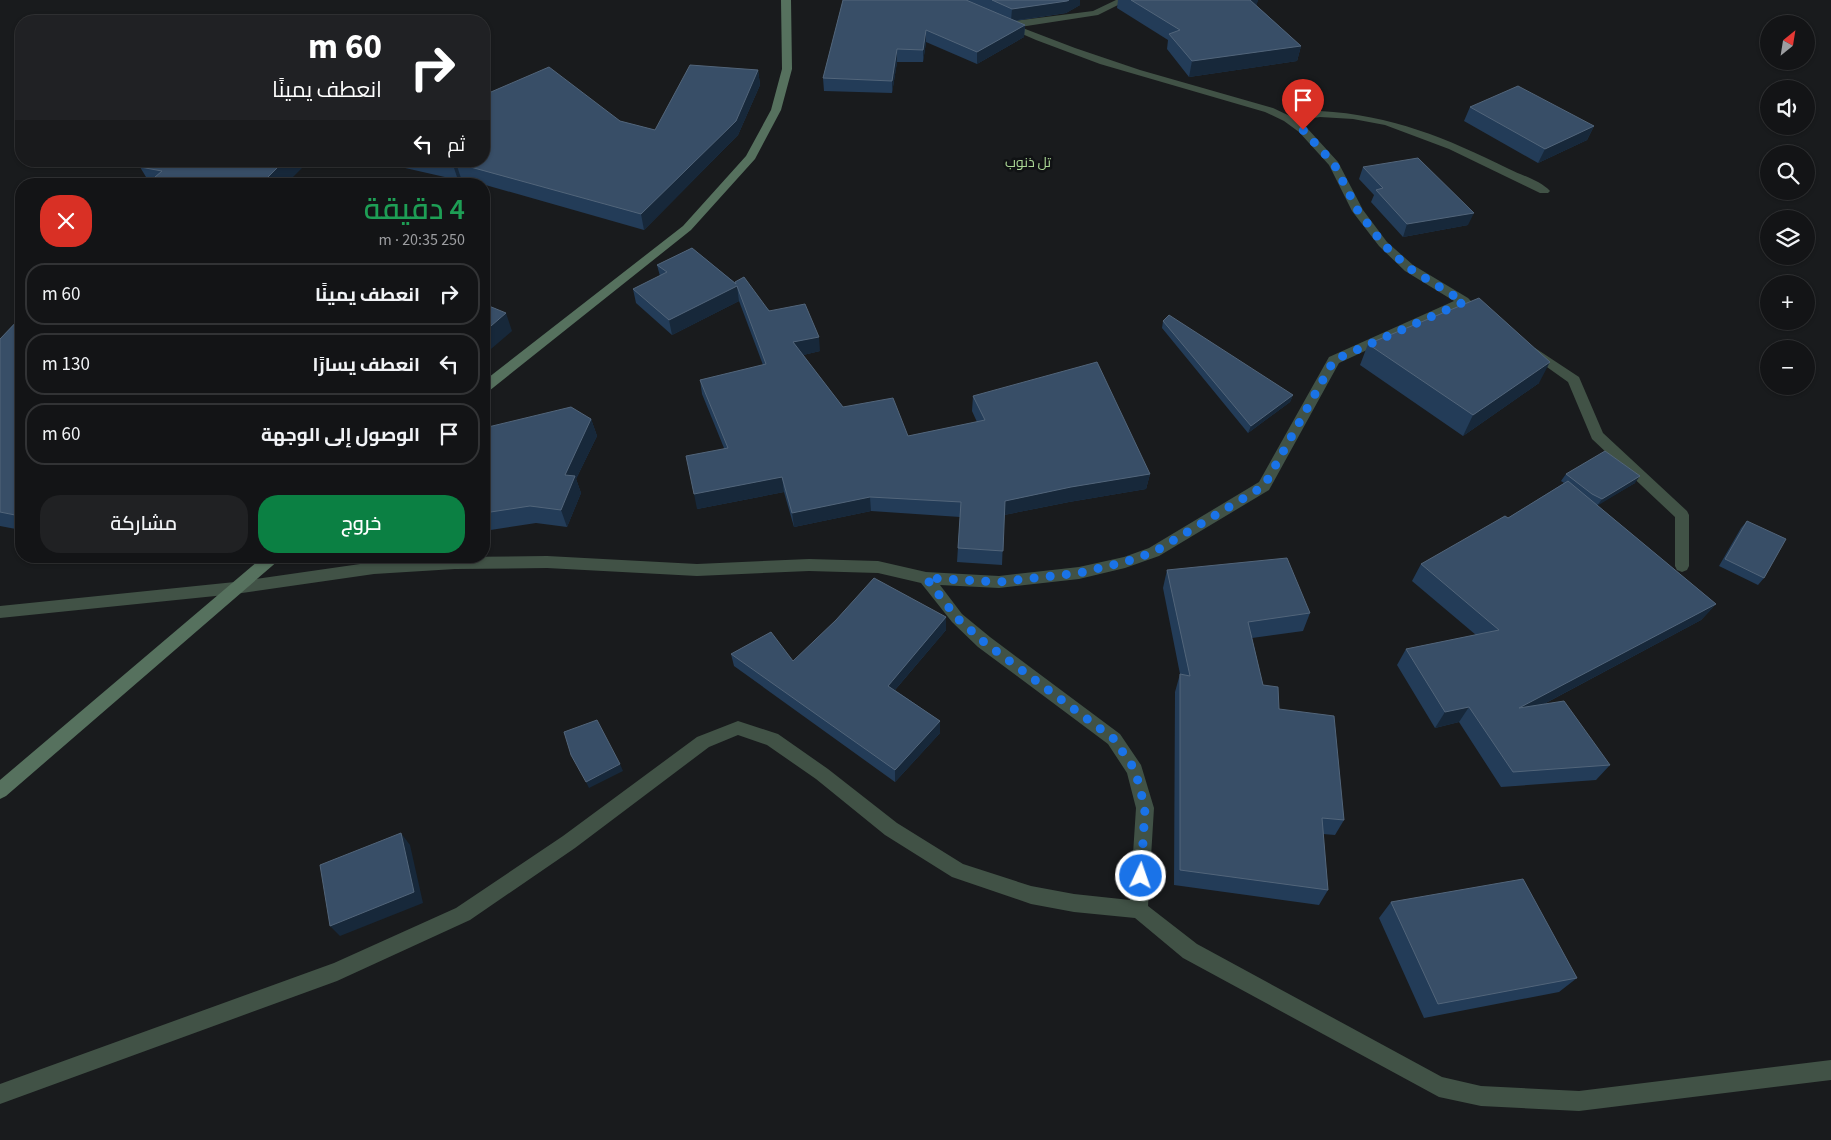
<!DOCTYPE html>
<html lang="ar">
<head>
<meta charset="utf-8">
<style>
  body { margin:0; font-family:"Source Sans 3",Cairo,sans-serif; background:#202123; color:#f1f3f6; direction:rtl; height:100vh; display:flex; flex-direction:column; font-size:19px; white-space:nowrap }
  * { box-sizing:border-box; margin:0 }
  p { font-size:16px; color:#9d9ea1 }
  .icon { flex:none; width:28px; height:28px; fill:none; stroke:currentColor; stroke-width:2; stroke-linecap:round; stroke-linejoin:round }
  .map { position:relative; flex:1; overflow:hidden; direction:ltr }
  .panel { position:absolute; left:15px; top:178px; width:475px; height:385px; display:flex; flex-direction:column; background:#131416; border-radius:20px; box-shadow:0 1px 4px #0004,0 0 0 1px #323335; direction:rtl }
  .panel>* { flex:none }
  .guide { position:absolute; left:15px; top:15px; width:475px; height:152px; border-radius:20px; box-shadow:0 1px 4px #0004,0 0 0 1px #323335; direction:rtl; background:#202124; color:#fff; overflow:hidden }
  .needle { width:32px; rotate:30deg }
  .controls { position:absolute; left:1760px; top:15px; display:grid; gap:10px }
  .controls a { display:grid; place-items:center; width:55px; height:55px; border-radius:50%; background:#131416; box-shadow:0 1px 4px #0004,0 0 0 1px #323335; font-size:25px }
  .pin { position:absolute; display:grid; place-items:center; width:42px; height:42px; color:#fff; margin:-51px -21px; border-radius:50% 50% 50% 0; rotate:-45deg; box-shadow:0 0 5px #0007 }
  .pin .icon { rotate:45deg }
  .me { position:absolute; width:55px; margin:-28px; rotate:3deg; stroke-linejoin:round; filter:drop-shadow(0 0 4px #0008) }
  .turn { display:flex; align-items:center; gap:18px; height:105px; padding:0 25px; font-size:22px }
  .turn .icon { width:65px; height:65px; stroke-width:2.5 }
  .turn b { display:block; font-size:35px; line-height:42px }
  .then { display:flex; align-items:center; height:48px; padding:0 25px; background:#0003; gap:10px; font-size:19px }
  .round { display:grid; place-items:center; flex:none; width:52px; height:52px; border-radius:20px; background:#202123 }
  .head { display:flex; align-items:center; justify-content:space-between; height:85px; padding:0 25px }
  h1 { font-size:30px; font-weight:600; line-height:38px; color:#1e9e55 }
  .button { display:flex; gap:10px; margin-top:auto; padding:10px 25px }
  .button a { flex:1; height:58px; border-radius:20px; background:#0b8043; color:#fff; font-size:20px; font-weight:600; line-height:58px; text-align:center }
  .button a+a { background:#202123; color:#f1f3f6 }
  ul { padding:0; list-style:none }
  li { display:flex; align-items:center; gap:15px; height:62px; margin:0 10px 8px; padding:0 15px; border:2px solid #323335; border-radius:20px }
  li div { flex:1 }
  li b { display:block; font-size:19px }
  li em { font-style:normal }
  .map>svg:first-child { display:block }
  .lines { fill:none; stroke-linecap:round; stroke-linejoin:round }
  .lane { fill:#415246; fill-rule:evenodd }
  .street { fill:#415246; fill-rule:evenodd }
  .secondary { fill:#56715e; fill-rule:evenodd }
  .wall { fill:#233c58 }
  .shaded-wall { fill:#17283a }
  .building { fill:#384e67; stroke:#52657a }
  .route { stroke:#1a73e8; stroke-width:9; stroke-dasharray:0 16.2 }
  .labels { text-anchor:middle; stroke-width:5; stroke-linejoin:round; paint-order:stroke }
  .far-quarter-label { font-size:14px; fill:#aad795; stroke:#101214 }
</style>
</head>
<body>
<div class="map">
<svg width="1831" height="1140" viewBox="0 0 1831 1140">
  <rect width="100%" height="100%" fill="#191b1d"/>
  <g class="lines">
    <path class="lane" d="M1320 111C1392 115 1446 138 1509 169 1521 175 1541 181 1550 191L1548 193H1540L1449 149 1385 125 1353 119 1320 117 1288 122 1283 119 1288 116Z"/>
    <path class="street" d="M1116 0H1128L1098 15 1020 27 1075 48 1140 70 1273 108 1292 117 1307 128 1338 162 1363 210 1387 242 1413 265 1468 298 1475 305 1469 309 1462 306 1339 363 1269 490 1159 556 1125 568 1079 579 999 588 940 585 962 614 990 637 1120 734 1141 765 1154 808 1148 906 1197 944 1442 1077 1481 1086 1579 1091 1831 1060V1080L1579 1111 1481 1106 1439 1097 1183 958 1135 918 1074 912 1031 904 952 877 885 835 816 779 767 745 738 735 709 747 575 848 470 920 337 981 0 1104V1084L334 963 456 908 563 836 697 737 738 721 778 734 828 769 897 823 963 864 1031 886 1074 894 1130 900 1136 808 1127 773 1108 744 978 647 952 622 921 583 878 573 809 571 697 576 547 568 455 569 374 574 235 594 0 618V606L235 582 374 562 455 557 547 556 697 564 809 559 878 561 926 572 999 576 1079 567 1124 557 1149 548 1259 482 1329 357 1454 301 1405 271 1379 246 1352 211 1329 165 1299 132 1284 121 1265 112 1100 64 1036 40 1002 25 1007 22 1093 11Z
      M1535 348 1579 377 1603 433 1687 511 1689 515V566L1687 570 1682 572 1677 570 1675 566V517L1592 439 1568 382 1530 355 1529 352Z"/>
    <path class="secondary" d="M781 0H791L792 69 781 110 755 159 691 230 489 391 484 392V381L683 226 746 156 771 110 782 69Z
      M264 556H281L279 560 6 796 0 799V780Z"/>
  </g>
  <path class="wall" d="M843 0H1080V5L1066 13 1015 21 1025 25 1024 37 977 64 926 42 923 62H897L892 93 824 91 823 78Z
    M1118 0H1258L1256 5 1301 46 1297 61 1189 77 1167 49 1168 40 1117 8Z
    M758 70 760 85 738 135 644 230 461 178 458 180 392 165 390 161H484L620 121 655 130Z
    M1470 107 1594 126 1587 140 1538 163 1464 121Z
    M140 167 286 184 149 182Z
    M1363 167 1468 225 1403 237 1371 202 1374 195 1359 179Z
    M692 248 820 351 803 355 843 407 908 436 977 422 972 411 973 396 1150 474 1146 489 1069 502 1004 515 1002 565 957 562 960 517 871 511 794 527 784 492 697 509 724 448 702 394 700 380 763 365 739 301 672 335 636 303 633 289 660 276 657 265Z
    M21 317V530L0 526V339Z
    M1163 321 1293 395 1290 402 1248 433 1162 328Z
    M1368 344 1539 383 1463 436 1360 365Z
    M591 419 597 436 576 479 581 493 567 527 536 523 484 531V428Z
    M1566 474 1635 483 1597 505 1716 604 1701 620 1544 704 1610 765 1596 780 1501 787 1459 722 1435 728 1397 665 1406 649 1476 635 1412 581 1421 564 1508 518 1564 483 1561 481Z
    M1747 521 1764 578 1758 585 1719 566 1741 528Z
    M1167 570 1310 613 1303 631 1252 638 1263 685 1279 709 1344 820 1335 835 1323 834 1328 890 1319 905 1174 885 1175 692 1180 674 1163 588Z
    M946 617V630L895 690 940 721V733L895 782 734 666 731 654 793 661Z
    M1391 902 1577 978 1559 992 1424 1018 1379 918Z"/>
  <path class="shaded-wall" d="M1069 0H1080V5L1066 13 1011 21 1012 9Z
    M1249 0H1258L1255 11Z
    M1025 25 1024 37 977 64V52Z
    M926 30V42L923 62V50Z
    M1301 46 1297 61 1189 77 1192 61Z
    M897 49V62L892 93V81Z
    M758 70 760 85 738 135 644 230 641 214Z
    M1594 126 1587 140 1538 163 1545 149Z
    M284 161H309L286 184H261Z
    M456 163 461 178 458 180 453 165Z
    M1474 213 1468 225 1403 237 1407 224Z
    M737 286 739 301 672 335 669 320Z
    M506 313 512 331 484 355V332Z
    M819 337 820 351 795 357 793 342Z
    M1550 362 1539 383 1463 436 1473 415Z
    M1293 395 1290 402 1248 433 1251 426Z
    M591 419 597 436 576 479 581 493 567 527 561 510 565 475Z
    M1150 474 1146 489 1069 502 1004 515 1005 501 1071 487Z
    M1640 476 1635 483 1597 506 1602 499Z
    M782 477 784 492 697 509 694 494Z
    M870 497 871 511 794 527 792 513Z
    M21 508V521L15 515Z
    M1716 604 1701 620 1508 723 1519 708Z
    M946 617V630L888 698V686Z
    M1469 707 1459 722 1435 728 1445 712Z
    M940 721V733L895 782V770Z
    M620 764 623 771 589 788 586 782Z
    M401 833 410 845 423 903 340 936 330 926Z"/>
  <path class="building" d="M843 0H966L1025 25 977 52 926 30 923 50 897 49 892 81 823 78Z
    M992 0H1069L1067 1 1012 9Z
    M1131 0H1250L1301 46 1192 61 1169 34 1180 30Z
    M690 65 758 70 736 121 641 214 456 163 453 165 436 161H484V95L549 67 620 121 655 130Z
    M1518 86 1594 126 1545 149 1470 107Z
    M1418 158 1474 213 1407 224 1376 190 1383 188 1363 167Z
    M148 161H284L261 184H147L162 171 140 167Z
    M692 248 736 284 735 282 744 277 769 311 805 304 819 337 793 342 843 407 893 398 908 436 985 420 973 396 1097 362 1150 474 1071 487 1005 501 1003 551 958 548 961 502 870 497 792 513 782 477 694 494 686 456 728 448 700 380 766 364 737 286 669 320 633 289 667 272 657 265Z
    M1479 298 1550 362 1473 415 1368 344Z
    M484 304 506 313 484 332Z
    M1169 315 1293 395 1251 426 1163 321Z
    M21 317V508L15 515 0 512V339Z
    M571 407 591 419 565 475 575 476 561 510 530 506 484 513V428Z
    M1605 451 1640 476 1602 499 1592 494 1566 474Z
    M1568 481 1716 604 1519 708 1564 701 1610 765 1513 772 1469 707 1445 712 1406 649 1499 630 1421 564 1505 516 1508 518Z
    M1747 521 1786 539 1764 578 1725 559Z
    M1287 558 1310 613 1248 622 1263 685 1278 687 1279 709 1334 716 1344 820 1322 818 1328 890 1180 870V674L1190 676 1167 570Z
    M874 578 946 617 888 686 940 721 895 770 731 654 771 632 793 661 836 620Z
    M597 720 620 764 586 782 571 755 564 732Z
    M401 833 414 892 330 926 320 865Z
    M1523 879 1577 978 1438 1004 1391 902Z"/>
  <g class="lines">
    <path class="route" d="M1141 876 1145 808 1135 770 1114 739 984 642 957 618 926 578 999 582 1079 573 1125 562 1154 552 1264 486 1334 360 1464 302 1409 268 1383 244 1358 211 1334 164 1303 130"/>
  </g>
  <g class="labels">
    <g class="far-quarter-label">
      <text x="1028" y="167">تل ذنوب</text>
    </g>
  </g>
</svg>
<div class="controls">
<a><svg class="needle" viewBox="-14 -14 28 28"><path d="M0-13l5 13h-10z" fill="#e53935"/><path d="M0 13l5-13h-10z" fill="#9d9ea1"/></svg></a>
<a><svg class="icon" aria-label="sound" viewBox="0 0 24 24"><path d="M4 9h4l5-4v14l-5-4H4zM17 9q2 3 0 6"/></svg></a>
<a><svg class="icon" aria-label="search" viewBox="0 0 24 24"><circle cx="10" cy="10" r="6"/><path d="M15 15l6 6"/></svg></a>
<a><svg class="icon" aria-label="layers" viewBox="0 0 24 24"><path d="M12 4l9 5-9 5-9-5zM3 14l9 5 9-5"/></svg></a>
<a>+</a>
<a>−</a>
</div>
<div class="pin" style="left:1303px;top:130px;background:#d93025"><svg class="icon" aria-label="arrive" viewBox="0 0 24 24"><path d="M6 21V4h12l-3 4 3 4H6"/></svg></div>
<svg class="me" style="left:1141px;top:876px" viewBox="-20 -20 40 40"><circle r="17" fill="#1a73e8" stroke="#fff" stroke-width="3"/><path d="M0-11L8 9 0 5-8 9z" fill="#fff"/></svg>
<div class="guide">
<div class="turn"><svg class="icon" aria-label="right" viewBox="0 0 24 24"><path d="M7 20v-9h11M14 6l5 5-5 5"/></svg><div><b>60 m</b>انعطف يمينًا</div></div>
<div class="then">ثم<svg class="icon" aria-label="left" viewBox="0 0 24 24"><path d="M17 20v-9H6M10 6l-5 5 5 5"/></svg></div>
</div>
<section class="panel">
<div class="head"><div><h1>4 دقيقة</h1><p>250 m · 20:35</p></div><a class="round" style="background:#d93025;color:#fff"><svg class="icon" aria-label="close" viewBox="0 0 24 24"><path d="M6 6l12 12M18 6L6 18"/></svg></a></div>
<ul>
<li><svg class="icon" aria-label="right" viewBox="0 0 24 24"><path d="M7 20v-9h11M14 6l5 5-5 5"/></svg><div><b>انعطف يمينًا</b></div><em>60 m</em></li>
<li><svg class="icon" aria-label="left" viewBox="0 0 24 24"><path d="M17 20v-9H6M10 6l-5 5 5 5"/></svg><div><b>انعطف يسارًا</b></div><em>130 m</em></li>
<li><svg class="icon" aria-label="arrive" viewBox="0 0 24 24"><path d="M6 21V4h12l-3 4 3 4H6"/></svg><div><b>الوصول إلى الوجهة</b></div><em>60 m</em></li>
</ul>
<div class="button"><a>خروج</a><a>مشاركة</a></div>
</section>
</div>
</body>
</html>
